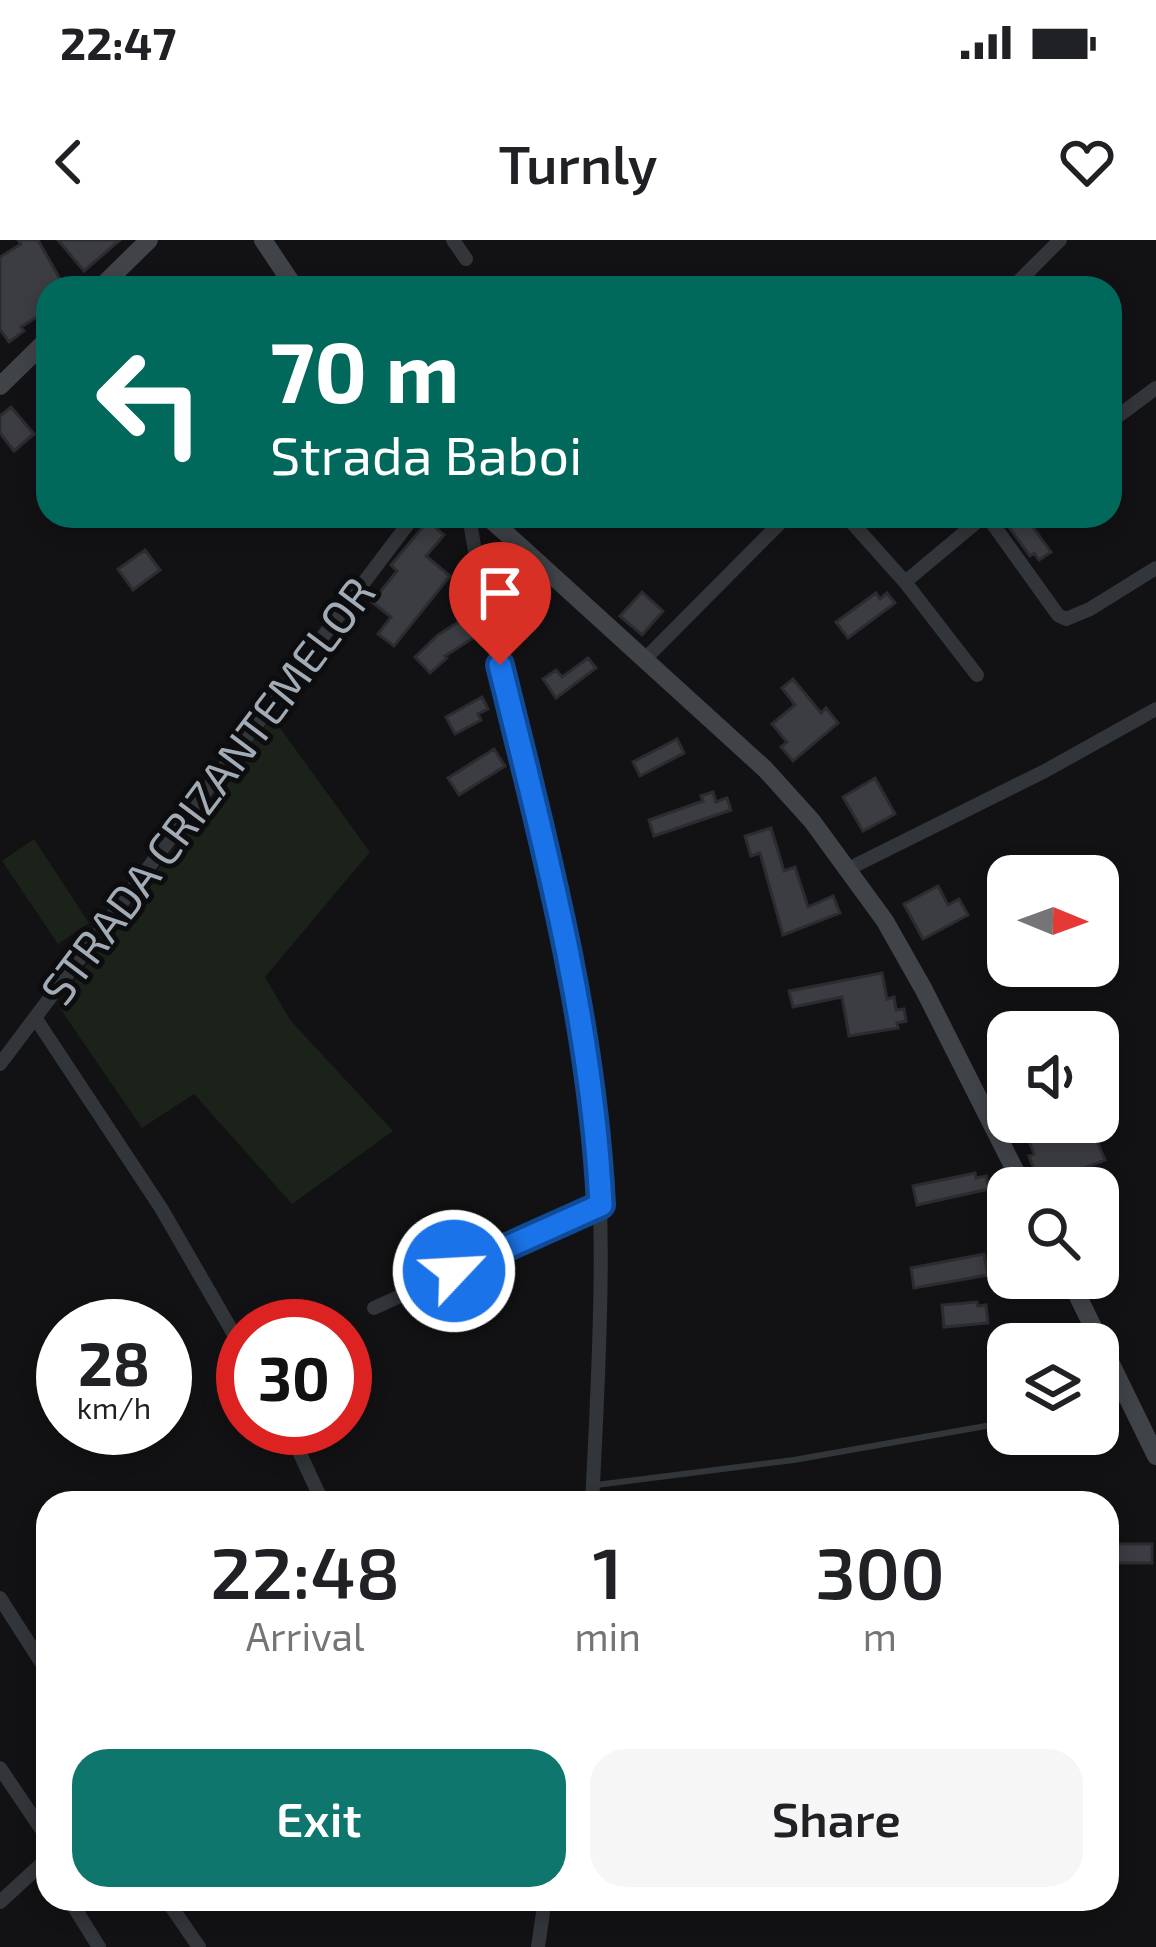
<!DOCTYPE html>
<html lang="en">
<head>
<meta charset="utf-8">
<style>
  body { margin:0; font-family:"Exo 2",sans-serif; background:#f6f6f6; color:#202124; height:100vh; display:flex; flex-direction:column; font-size:45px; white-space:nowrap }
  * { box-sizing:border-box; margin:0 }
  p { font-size:39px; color:#757577 }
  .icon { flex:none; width:66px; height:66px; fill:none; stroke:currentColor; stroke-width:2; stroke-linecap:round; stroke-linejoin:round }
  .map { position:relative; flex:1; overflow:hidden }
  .details { position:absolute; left:36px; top:1251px; width:1083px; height:420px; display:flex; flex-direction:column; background:#fff; border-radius:36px; box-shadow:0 6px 18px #0003 }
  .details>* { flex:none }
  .top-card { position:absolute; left:36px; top:36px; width:1086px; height:252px; border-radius:36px; box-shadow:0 6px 18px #0003; background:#00695c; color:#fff; overflow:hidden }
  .needle { width:78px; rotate:91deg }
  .controls { position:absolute; left:987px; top:615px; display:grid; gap:24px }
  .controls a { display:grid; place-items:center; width:132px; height:132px; border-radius:24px; background:#fff; box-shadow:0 6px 18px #0003; font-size:60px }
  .speed { position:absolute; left:36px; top:1059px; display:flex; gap:24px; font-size:60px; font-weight:700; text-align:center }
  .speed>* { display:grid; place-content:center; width:156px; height:156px; border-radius:50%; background:#fff; box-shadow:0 6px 18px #0003; line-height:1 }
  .speed small { font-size:30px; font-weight:400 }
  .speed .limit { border:18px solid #d22; background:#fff; color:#111 }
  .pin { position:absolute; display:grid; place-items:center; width:102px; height:102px; color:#fff; margin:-123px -51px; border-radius:50% 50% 50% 0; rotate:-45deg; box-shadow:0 0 12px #0007 }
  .pin .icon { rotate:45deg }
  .me { position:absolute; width:132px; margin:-66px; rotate:65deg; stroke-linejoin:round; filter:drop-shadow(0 0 9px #0008) }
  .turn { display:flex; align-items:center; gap:42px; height:252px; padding:0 36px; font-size:54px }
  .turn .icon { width:156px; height:156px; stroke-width:2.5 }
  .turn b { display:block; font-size:84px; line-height:102px }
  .eta { display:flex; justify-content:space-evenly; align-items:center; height:204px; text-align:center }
  .eta b { font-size:72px; font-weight:600; line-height:84px }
  .action { display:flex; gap:24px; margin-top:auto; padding:24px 36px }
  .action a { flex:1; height:138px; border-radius:36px; background:#0f766e; color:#fff; font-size:48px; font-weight:600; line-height:138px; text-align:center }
  .action a+a { background:#f6f6f6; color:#202124 }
  .status { display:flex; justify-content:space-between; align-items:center; height:84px; padding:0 60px; background:#fff; direction:ltr }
  .status svg { height:33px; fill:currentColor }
  header { display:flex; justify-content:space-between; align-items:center; height:156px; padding:0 36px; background:#fff; font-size:54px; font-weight:600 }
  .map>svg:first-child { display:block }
  .green { fill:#1a221a }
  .building { fill:#3c3d42; stroke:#2c2c30; stroke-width:3 }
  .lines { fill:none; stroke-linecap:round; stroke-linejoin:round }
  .service { stroke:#323539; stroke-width:6 }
  .minor { stroke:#323539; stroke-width:14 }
  .secondary { stroke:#404449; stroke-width:18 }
  .route-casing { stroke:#114b97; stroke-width:30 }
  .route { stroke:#1a73e8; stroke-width:21 }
  .labels { text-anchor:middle; stroke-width:10; stroke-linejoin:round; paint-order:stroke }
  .street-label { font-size:45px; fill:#a2acb6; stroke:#0d0d0f }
</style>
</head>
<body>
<div class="status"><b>22:47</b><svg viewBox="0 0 49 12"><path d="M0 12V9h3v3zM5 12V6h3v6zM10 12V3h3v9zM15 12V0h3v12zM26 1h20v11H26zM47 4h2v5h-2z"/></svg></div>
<header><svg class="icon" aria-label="back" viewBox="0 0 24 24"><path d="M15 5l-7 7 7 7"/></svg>Turnly<svg class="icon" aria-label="heart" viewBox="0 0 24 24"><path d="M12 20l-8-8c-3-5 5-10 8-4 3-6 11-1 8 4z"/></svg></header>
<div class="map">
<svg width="1156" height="1707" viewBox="0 0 1156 1707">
  <rect width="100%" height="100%" fill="#121214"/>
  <path class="green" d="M272 477 370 612 265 737 290 780 393 891 292 964 194 854 142 888 57 764Z
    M34 599 89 683 58 704 2 621Z"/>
  <path class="building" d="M18 0H38L65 48H48V70L21 87 24 91 9 102 0 89V17L21 4Z
    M58 0H120L84 31Z
    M11 167 34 194 14 211 0 193V176Z
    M1001 276H1025L1051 312 1039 320 1034 313 1030 316Z
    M428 281 444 295 426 316 450 336 394 406 378 394 391 377 372 362 397 331 391 325Z
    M145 310 160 330 133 350 118 329Z
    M642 352 663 371 642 395 620 376Z
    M876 353 880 359 887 353 895 363 848 398 836 382Z
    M473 373 481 393 445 416 447 418 430 433 415 417 438 395Z
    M588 418 596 428 556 458 543 439 556 430 562 437Z
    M793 439 821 473 826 468 838 483 793 521 781 507 787 502 772 484 795 465 782 448Z
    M482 457 488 469 478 474 481 480 455 494 446 477Z
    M677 499 684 513 640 536 633 522Z
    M494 509 505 526 459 555 448 538Z
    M875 538 895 574 863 591 843 557Z
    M713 552 716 562 727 558 731 570 654 596 649 580 703 561 701 556Z
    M771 588 784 631 795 627 808 667 833 656 840 673 783 695 760 613 751 616 745 596Z
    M938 646 948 665 959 659 968 675 923 699 904 664Z
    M882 733 887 759 894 757 896 770 904 769 906 781 897 783 898 788 849 796 842 757 793 767 789 751Z
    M1022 882H1102L1108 897 1097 901 1105 920 1053 941 1049 930 1036 935 1029 916 1034 914Z
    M975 933 976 938 986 936 989 949 917 965 913 946Z
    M984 1014 988 1035 914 1048 911 1028Z
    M977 1062 978 1066 986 1065 988 1083 944 1087 942 1065Z
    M1107 1304H1152V1323H1107Z"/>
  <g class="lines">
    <path class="service" d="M1098 1166 1124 1159
      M596 1245 794 1220 1008 1182"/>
    <path class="minor" d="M453 0 466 19
      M1012 48 1060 0
      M1110 182 1156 148
      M469 276C497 450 555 617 584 791 610 947 600 1106 592 1263
      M846 276 905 342 977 435
      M987 276 1058 375 1066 379 1090 369 1156 328
      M905 342 984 276
      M644 420 787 276
      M848 629 1045 531 1156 469
      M36 779 161 968 243 1110
      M0 824 414 276
      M374 1068 601 965
      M288 1188 323 1263
      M0 1358 48 1433
      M0 1528 48 1599
      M69 1659 99 1707
      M166 1659 199 1707
      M0 1662 48 1618
      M538 1707 545 1659"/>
    <path class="secondary" d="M263 0 295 48
      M100 48 149 0
      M0 146 48 99
      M487 276 765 529 812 581 885 681 924 750 1024 948
      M1069 1038 1156 1216"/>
  </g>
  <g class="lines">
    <defs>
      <path id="route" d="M454 1031 601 965C592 781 544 603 500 425"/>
    </defs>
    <use href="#route" class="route-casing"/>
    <use href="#route" class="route"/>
  </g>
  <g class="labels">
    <g class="street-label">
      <text transform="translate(208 551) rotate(-53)" y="16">STRADA CRIZANTEMELOR</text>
    </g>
  </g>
</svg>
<div class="controls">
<a><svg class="needle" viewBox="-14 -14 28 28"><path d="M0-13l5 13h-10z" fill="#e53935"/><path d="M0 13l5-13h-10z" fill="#757577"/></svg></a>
<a><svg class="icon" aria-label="sound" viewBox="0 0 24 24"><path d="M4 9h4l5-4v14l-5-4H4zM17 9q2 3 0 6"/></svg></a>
<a><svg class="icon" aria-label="search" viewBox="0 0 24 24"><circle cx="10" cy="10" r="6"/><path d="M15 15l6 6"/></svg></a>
<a><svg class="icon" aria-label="layers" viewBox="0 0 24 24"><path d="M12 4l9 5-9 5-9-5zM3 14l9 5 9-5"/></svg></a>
</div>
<div class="speed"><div>28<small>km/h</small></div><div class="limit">30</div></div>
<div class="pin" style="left:500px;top:425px;background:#d93025"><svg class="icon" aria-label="arrive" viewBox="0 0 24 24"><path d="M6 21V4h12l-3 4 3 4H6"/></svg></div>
<svg class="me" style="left:454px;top:1031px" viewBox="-20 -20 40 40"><circle r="17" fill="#1a73e8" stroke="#fff" stroke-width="3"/><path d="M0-11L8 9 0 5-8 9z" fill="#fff"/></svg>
<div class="top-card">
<div class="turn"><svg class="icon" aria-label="left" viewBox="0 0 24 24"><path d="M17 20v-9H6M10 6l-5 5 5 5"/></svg><div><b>70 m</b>Strada Baboi</div></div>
</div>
<section class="details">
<div class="eta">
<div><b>22:48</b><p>Arrival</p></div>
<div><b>1</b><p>min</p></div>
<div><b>300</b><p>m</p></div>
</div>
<div class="action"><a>Exit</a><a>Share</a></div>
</section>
</div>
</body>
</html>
